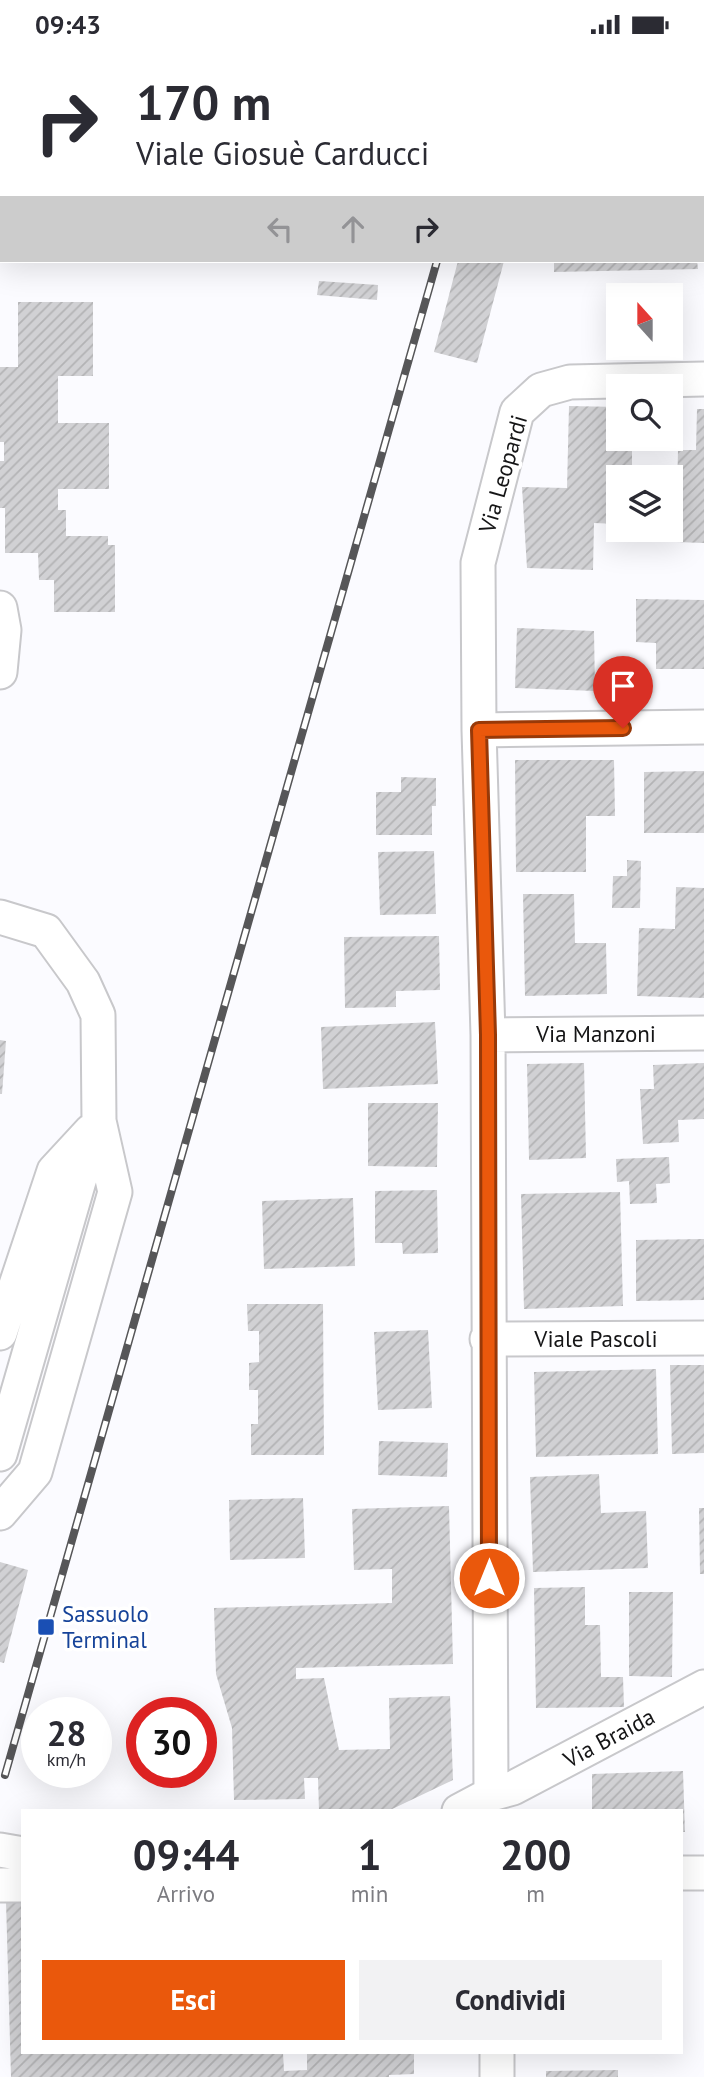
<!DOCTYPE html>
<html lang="it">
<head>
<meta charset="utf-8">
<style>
  body { margin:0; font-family:"PT Sans",sans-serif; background:#f2f2f3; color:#2b2b33; height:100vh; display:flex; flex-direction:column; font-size:26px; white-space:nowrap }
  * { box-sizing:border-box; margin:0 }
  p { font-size:23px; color:#7c7c81 }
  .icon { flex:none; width:38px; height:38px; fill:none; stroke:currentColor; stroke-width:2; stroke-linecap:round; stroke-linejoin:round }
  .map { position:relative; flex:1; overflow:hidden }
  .side { position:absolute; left:21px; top:1760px; width:662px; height:245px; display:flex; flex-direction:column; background:#fff; border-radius:0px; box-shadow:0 7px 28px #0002 }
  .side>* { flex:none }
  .banner { position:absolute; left:0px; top:0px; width:705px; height:214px; box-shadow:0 7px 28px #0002; background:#fff; color:#2b2b33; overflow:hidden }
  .needle { width:46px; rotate:339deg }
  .controls { position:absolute; left:606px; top:234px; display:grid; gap:14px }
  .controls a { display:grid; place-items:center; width:77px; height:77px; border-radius:0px; background:#fff; box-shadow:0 7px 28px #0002; font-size:35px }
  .speed { position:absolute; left:21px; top:1648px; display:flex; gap:14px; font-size:35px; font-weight:700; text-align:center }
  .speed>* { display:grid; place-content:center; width:91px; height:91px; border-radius:50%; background:#fff; box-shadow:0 7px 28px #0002; line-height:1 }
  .speed small { font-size:18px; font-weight:400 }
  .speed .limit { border:10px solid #d22; background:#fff; color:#111 }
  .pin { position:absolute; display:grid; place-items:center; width:60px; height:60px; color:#fff; margin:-72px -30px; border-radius:50% 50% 50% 0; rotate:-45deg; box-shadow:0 0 7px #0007 }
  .pin .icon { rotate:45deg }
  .me { position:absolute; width:77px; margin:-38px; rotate:0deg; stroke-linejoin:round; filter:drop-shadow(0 0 5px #0008) }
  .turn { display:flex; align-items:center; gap:24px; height:147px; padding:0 21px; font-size:32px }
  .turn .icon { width:91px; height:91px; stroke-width:2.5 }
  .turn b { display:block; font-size:49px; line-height:60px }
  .lanes { display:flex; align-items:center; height:66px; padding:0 21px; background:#0003; justify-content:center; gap:35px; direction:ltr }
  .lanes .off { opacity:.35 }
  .eta { display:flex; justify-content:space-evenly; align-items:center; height:119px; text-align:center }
  .eta b { font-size:42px; font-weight:800; line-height:49px }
  .primary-button { display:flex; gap:14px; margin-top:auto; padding:14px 21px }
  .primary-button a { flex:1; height:80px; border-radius:0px; background:#ea580c; color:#fff; font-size:28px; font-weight:800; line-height:80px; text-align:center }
  .primary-button a+a { background:#f2f2f3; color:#2b2b33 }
  .status { display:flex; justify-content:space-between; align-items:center; height:49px; padding:0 35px; background:#fff; direction:ltr }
  .status svg { height:19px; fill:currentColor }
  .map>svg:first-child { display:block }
  .building { fill:url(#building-hatch) }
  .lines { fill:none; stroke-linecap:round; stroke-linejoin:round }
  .minor-casing { stroke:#c8c8cb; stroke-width:37 }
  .minor { stroke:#fff; stroke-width:33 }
  .rail-casing { stroke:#565658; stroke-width:8 }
  .rail { stroke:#fff; stroke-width:5; stroke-dasharray:16; stroke-linecap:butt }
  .route-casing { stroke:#983908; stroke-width:18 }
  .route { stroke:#ea580c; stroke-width:12 }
  .transit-dot { fill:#1a4fb4; stroke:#fff; stroke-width:2.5 }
  .labels { text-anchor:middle; stroke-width:7; stroke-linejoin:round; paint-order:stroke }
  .street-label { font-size:23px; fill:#151516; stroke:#fff }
  .transit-label { font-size:23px; fill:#164399; stroke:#fff; text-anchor:start }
</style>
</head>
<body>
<div class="status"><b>09:43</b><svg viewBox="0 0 49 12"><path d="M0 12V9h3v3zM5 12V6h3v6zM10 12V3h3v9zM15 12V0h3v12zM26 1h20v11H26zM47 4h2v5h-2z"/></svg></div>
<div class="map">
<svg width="704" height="2028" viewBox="0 0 704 2028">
  <defs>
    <pattern id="building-hatch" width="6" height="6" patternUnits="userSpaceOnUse" patternTransform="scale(1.75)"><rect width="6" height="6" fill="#d1d1d4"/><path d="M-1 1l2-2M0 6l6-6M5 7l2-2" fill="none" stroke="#b3b3b5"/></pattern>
  </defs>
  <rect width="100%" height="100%" fill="#fbfbff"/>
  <path class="building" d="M458 212H504L477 314 434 303Z
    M554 212H697L698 220 554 223Z
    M319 232 378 236 377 251 317 246Z
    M18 253H93V327H58V374H109V440H58V461H66V487H108V496H115V563H54V531H39L38 504H5V459H0V412H4V393H0V318H18Z
    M569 357 618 358V390H632V429H618V475L594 474 593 521 527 519 522 438 567 439Z
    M697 360H704V494L676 493 678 401H696Z
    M636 550 704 551V620H656V594L636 593Z
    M517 579 594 582 595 642 515 639Z
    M515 711H614L615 767H586V823H516Z
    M704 722V784H644V723Z
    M401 728 436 729V757H432V786H376V743H401Z
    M434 802 436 865 380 866 378 803Z
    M627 811 641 812 640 859H612L613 827H627Z
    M676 838 704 839V949L637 947 639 879 675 880Z
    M523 845H574L575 894H606L607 945 525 947Z
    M439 887 440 941 396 942V958L345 959 344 888Z
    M435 973 438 1035 323 1040 321 978Z
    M0 991 6 992 2 1045H0Z
    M584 1014 586 1109 529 1111 527 1015Z
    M704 1014V1070L678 1071 679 1093 643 1095 640 1040H654L653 1016Z
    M368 1054H438L437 1118 368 1117Z
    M669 1108 670 1134 656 1135 657 1154 630 1155 629 1132 617 1133 616 1110Z
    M437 1141 438 1204 403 1205 402 1194H375V1142Z
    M620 1143 623 1257 524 1260 521 1145Z
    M353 1149 355 1217 264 1220 262 1152Z
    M704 1190V1251L636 1252V1191Z
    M247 1255H323L324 1406H251V1375H258V1341H249V1314L259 1313V1282H248Z
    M428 1281 432 1359 378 1361 374 1283Z
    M670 1316H704V1404L672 1405Z
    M656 1320 658 1405 536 1408 534 1323Z
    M379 1392 448 1394 447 1428 378 1426Z
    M599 1425 601 1464 646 1462 648 1519 533 1523 530 1428Z
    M303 1449 305 1509 230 1511 229 1451Z
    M449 1457 453 1615 296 1619V1630L324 1629 339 1701 390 1700 389 1649 450 1647 453 1731 388 1762H319L318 1729H304L305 1750 234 1751 232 1679 216 1625 214 1559 392 1554V1520L354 1521 352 1460Z
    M699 1459H704V1525H700Z
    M0 1513 28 1521 4 1614 0 1613Z
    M585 1538V1576H600L601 1628H623L624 1658 536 1659 534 1539Z
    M629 1543H673L672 1628 629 1627Z
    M683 1722 685 1783H681V1762H592V1725Z
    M23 1851V2004H283L284 2022 307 2021V2004H414V2025L389 2026V2028H11L6 1852Z
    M618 2021V2028H546V2022Z"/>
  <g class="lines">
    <defs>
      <path id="minor" d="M0 559 4 581 0 623
        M479 681 704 678
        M0 868 46 882 83 933 98 966 99 1072 115 1143 35 1423 0 1464
        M488 986 704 984
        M0 1284 54 1122 91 1082
        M487 1290 704 1289
        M0 1405 79 1132 99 1072
        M491 1745 488 986 479 681 478 514 517 363 541 341 570 333 704 330
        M459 1762 491 1745 513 1739 704 1638
        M0 1801 23 1805
        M681 1824H704
        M0 1836H23
        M497 2004V2028"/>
    </defs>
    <use href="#minor" class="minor-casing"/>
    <use href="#minor" class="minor"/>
    <defs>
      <path id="rail" d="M496 2V0
        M5 1726 437 212"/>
    </defs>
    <use href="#rail" class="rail-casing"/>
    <use href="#rail" class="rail"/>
  </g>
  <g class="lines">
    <defs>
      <path id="route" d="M489 1529 488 986 479 681 623 679"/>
    </defs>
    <use href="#route" class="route-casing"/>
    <use href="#route" class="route"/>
  </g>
  <rect class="transit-dot" x="37" y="1569" width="18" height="18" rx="3.5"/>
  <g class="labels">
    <g class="street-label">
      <text transform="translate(503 425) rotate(-74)" y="8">Via Leopardi</text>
      <text x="596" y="993">Via Manzoni</text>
      <text x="596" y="1298">Viale Pascoli</text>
      <text transform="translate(609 1689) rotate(-28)" y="8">Via Braida</text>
    </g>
    <g class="transit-label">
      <text x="62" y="1573">Sassuolo<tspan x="62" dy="26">Terminal</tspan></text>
    </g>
  </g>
</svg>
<div class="controls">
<a><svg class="needle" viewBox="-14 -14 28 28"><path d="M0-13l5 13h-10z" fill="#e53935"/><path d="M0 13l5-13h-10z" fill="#7c7c81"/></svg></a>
<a><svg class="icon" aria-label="search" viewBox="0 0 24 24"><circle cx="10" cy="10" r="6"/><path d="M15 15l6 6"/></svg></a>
<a><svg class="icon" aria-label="layers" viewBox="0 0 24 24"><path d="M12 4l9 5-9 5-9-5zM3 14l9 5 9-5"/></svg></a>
</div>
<div class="speed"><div>28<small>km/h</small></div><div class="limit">30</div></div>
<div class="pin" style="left:623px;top:679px;background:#d93025"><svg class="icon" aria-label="arrive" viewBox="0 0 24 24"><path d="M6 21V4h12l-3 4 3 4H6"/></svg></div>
<svg class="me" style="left:489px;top:1529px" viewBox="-20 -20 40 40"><circle r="17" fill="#ea580c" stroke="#fff" stroke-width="3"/><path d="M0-11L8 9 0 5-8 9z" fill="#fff"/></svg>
<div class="banner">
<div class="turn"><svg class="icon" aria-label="right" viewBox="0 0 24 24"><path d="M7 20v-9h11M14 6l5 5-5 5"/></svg><div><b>170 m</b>Viale Giosuè Carducci</div></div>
<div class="lanes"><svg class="icon off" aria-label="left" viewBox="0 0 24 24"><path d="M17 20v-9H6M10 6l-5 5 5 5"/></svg><svg class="icon off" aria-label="ahead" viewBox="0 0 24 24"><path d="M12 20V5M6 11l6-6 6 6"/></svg><svg class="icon" aria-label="right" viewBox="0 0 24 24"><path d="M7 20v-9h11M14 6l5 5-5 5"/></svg></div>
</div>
<section class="side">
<div class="eta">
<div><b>09:44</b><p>Arrivo</p></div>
<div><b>1</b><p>min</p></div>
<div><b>200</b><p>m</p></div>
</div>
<div class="primary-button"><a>Esci</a><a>Condividi</a></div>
</section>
</div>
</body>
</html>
